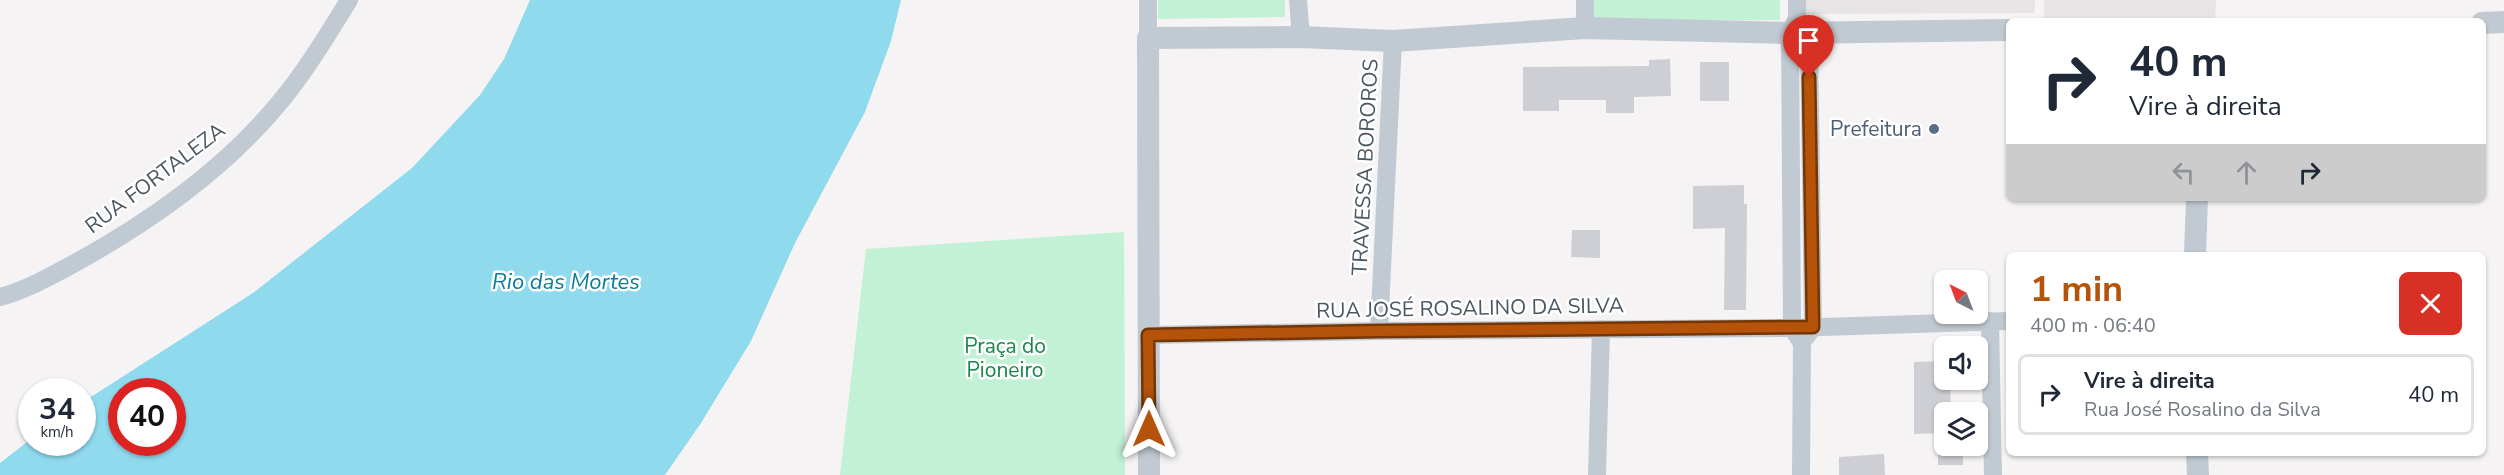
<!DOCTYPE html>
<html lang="pt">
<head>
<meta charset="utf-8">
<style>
  body { margin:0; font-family:"Nunito Sans",sans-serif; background:#f2f2f3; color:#1f2937; height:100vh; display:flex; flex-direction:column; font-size:22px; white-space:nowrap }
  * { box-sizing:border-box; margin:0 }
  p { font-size:20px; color:#747a83 }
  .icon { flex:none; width:33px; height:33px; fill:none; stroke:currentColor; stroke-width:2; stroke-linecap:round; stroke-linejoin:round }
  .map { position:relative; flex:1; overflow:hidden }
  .sheet { position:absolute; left:2006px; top:252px; width:480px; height:204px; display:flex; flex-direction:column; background:#fff; border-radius:9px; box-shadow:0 2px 4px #0004 }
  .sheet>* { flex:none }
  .top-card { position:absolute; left:2006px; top:18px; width:480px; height:183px; border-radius:9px; box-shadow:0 2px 4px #0004; background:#fff; color:#1f2937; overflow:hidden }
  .needle { width:39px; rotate:318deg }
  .fabs { position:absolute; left:1934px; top:270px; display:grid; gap:12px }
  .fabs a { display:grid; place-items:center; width:54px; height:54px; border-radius:9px; background:#fff; box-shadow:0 2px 4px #0004; font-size:30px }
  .speed { position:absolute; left:18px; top:378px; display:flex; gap:12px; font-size:30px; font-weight:700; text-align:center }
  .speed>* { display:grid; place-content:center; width:78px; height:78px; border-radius:50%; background:#fff; box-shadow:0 2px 4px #0004; line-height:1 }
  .speed small { font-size:15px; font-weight:400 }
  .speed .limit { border:9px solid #d22; background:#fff; color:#111 }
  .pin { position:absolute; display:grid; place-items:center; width:51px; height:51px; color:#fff; margin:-62px -26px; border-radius:50% 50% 50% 0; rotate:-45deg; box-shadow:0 0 6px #0007 }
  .pin .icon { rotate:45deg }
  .me { position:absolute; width:66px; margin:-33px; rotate:0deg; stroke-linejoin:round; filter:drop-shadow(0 0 4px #0008) }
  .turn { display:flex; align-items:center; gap:21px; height:126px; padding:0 24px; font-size:27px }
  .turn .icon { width:78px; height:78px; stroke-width:2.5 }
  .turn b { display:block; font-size:42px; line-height:51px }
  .lanes { display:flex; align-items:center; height:57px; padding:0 24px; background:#0003; justify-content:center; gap:30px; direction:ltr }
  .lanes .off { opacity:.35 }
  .round { display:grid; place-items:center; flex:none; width:63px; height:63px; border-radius:9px; background:#f2f2f3 }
  .headline { display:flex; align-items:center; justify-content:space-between; height:102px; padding:0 24px }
  h1 { font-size:36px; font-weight:700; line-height:45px; color:#b45309 }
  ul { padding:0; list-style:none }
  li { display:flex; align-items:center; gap:18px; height:81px; margin:0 12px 9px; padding:0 12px; border:3px solid #e0e1e3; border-radius:9px }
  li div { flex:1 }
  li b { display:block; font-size:22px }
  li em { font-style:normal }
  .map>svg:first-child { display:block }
  .education { fill:#e6e4e5 }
  .green { fill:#c3f1d5 }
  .water { fill:#90daee; fill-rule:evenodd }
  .building { fill:#cdcfd5 }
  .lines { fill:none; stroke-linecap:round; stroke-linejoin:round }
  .minor { stroke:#c1cad2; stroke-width:18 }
  .tertiary { stroke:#c1cad2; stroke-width:22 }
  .route-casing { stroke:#753606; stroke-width:15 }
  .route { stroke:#b45309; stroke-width:10 }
  .service-dot { fill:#5c6f8a; stroke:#fff; stroke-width:2 }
  .labels { text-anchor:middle; stroke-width:5; stroke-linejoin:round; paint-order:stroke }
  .service-label { font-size:21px; fill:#4e5e75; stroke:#fff; text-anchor:end }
  .street-label { font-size:21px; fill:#4a5661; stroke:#fff }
  .park-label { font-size:21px; fill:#17864f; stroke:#fff }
  .water-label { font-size:22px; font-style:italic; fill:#0c7c9b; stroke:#fff }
</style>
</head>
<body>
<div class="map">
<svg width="2504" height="475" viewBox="0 0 2504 475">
  <rect width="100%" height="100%" fill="#f5f3f3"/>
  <path class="education" d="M1799 0H2035L2034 13 1798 14Z
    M2044 0H2216L2215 20H2044Z"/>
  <path class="green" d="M1158 0H1285V17L1158 19Z
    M1590 0H1780V20L1590 21Z
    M1124 232 1125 475H840L866 249Z"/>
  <path class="water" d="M530 0H901L891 41 865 112 795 243 751 341 701 423 665 475H0V463L31 439 32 442H82L83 402 253 293 412 168 480 95 504 59ZM122 392H172V442H122Z"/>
  <path class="building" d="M1670 59 1671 96 1634 97V113H1606V100H1559V111H1523V67L1649 66V60Z
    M1700 62H1729V101H1700Z
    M1744 185V204H1747L1746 310H1724L1725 228 1693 229V186Z
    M1572 230H1600V258L1571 257Z
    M1944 361V380H1950L1951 412H1944V433L1914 434V362Z
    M1938 450H1963V465H1938Z
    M1884 454 1885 475H1839V457Z"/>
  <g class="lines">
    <path class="minor" d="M1148 0V38
      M1298 0 1301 37
      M1585 0V28
      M1797 0V18L1790 33 1792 328 1802 343 1801 475
      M1802 24 1809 32 1813 327 1806 337
      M0 297C26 290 51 276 75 263 153 220 233 163 288 92 311 63 330 31 349 0
      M1990 321 1993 475
      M1379 331 1393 41
      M1148 335 1379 331 1792 328 2008 321
      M1597 475 1601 329"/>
    <path class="tertiary" d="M2482 23 2504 22
      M2195 255 2197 198
      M2197 453 2198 475
      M1149 475 1148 38 1301 37 1393 41 1585 28 1790 33 2008 30"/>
  </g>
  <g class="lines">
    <defs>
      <path id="route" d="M1149 429 1148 335 1379 331 1813 327 1809 77"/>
    </defs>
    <use href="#route" class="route-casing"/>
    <use href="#route" class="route"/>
  </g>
  <circle class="service-dot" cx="1934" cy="129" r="6"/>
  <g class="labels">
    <g class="service-label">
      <text x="1922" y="136">Prefeitura</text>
    </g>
    <g class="street-label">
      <text transform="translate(1365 167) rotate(-87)" y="7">TRAVESSA BOROROS</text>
      <text transform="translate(155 178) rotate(-37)" y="7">RUA FORTALEZA</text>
      <text transform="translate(1470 308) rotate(-1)" y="7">RUA JOSÉ ROSALINO DA SILVA</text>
    </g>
    <g class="park-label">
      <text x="1005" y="353">Praça do<tspan x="1005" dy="24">Pioneiro</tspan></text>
    </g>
    <g class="water-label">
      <text x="566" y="289">Rio das Mortes</text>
    </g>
  </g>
</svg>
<div class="fabs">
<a><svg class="needle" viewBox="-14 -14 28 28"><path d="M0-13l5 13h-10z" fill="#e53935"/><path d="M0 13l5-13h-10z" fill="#747a83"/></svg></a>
<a><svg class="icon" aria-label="sound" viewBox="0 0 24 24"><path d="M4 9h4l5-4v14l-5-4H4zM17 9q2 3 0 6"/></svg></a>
<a><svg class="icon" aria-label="layers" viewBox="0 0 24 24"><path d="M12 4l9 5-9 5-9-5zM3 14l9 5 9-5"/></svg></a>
</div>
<div class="speed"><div>34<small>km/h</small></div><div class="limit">40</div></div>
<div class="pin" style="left:1809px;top:77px;background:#d93025"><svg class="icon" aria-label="arrive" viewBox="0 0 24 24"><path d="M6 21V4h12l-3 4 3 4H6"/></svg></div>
<svg class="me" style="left:1149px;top:429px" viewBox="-20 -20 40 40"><path d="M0-17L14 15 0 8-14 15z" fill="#b45309" stroke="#fff" stroke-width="4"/></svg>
<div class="top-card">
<div class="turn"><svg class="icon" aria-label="right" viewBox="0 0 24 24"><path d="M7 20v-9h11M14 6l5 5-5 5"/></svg><div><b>40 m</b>Vire à direita</div></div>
<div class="lanes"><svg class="icon off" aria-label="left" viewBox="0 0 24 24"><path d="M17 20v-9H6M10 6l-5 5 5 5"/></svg><svg class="icon off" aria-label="ahead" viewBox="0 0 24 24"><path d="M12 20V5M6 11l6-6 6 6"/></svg><svg class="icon" aria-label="right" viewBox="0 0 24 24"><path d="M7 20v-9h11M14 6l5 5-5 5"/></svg></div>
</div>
<section class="sheet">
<div class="headline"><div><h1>1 min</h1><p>400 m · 06:40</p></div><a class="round" style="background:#d93025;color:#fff"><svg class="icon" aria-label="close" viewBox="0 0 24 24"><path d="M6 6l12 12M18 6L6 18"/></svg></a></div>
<ul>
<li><svg class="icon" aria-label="right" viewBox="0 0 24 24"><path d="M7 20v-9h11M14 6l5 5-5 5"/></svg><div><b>Vire à direita</b><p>Rua José Rosalino da Silva</p></div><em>40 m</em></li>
</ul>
</section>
</div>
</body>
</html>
